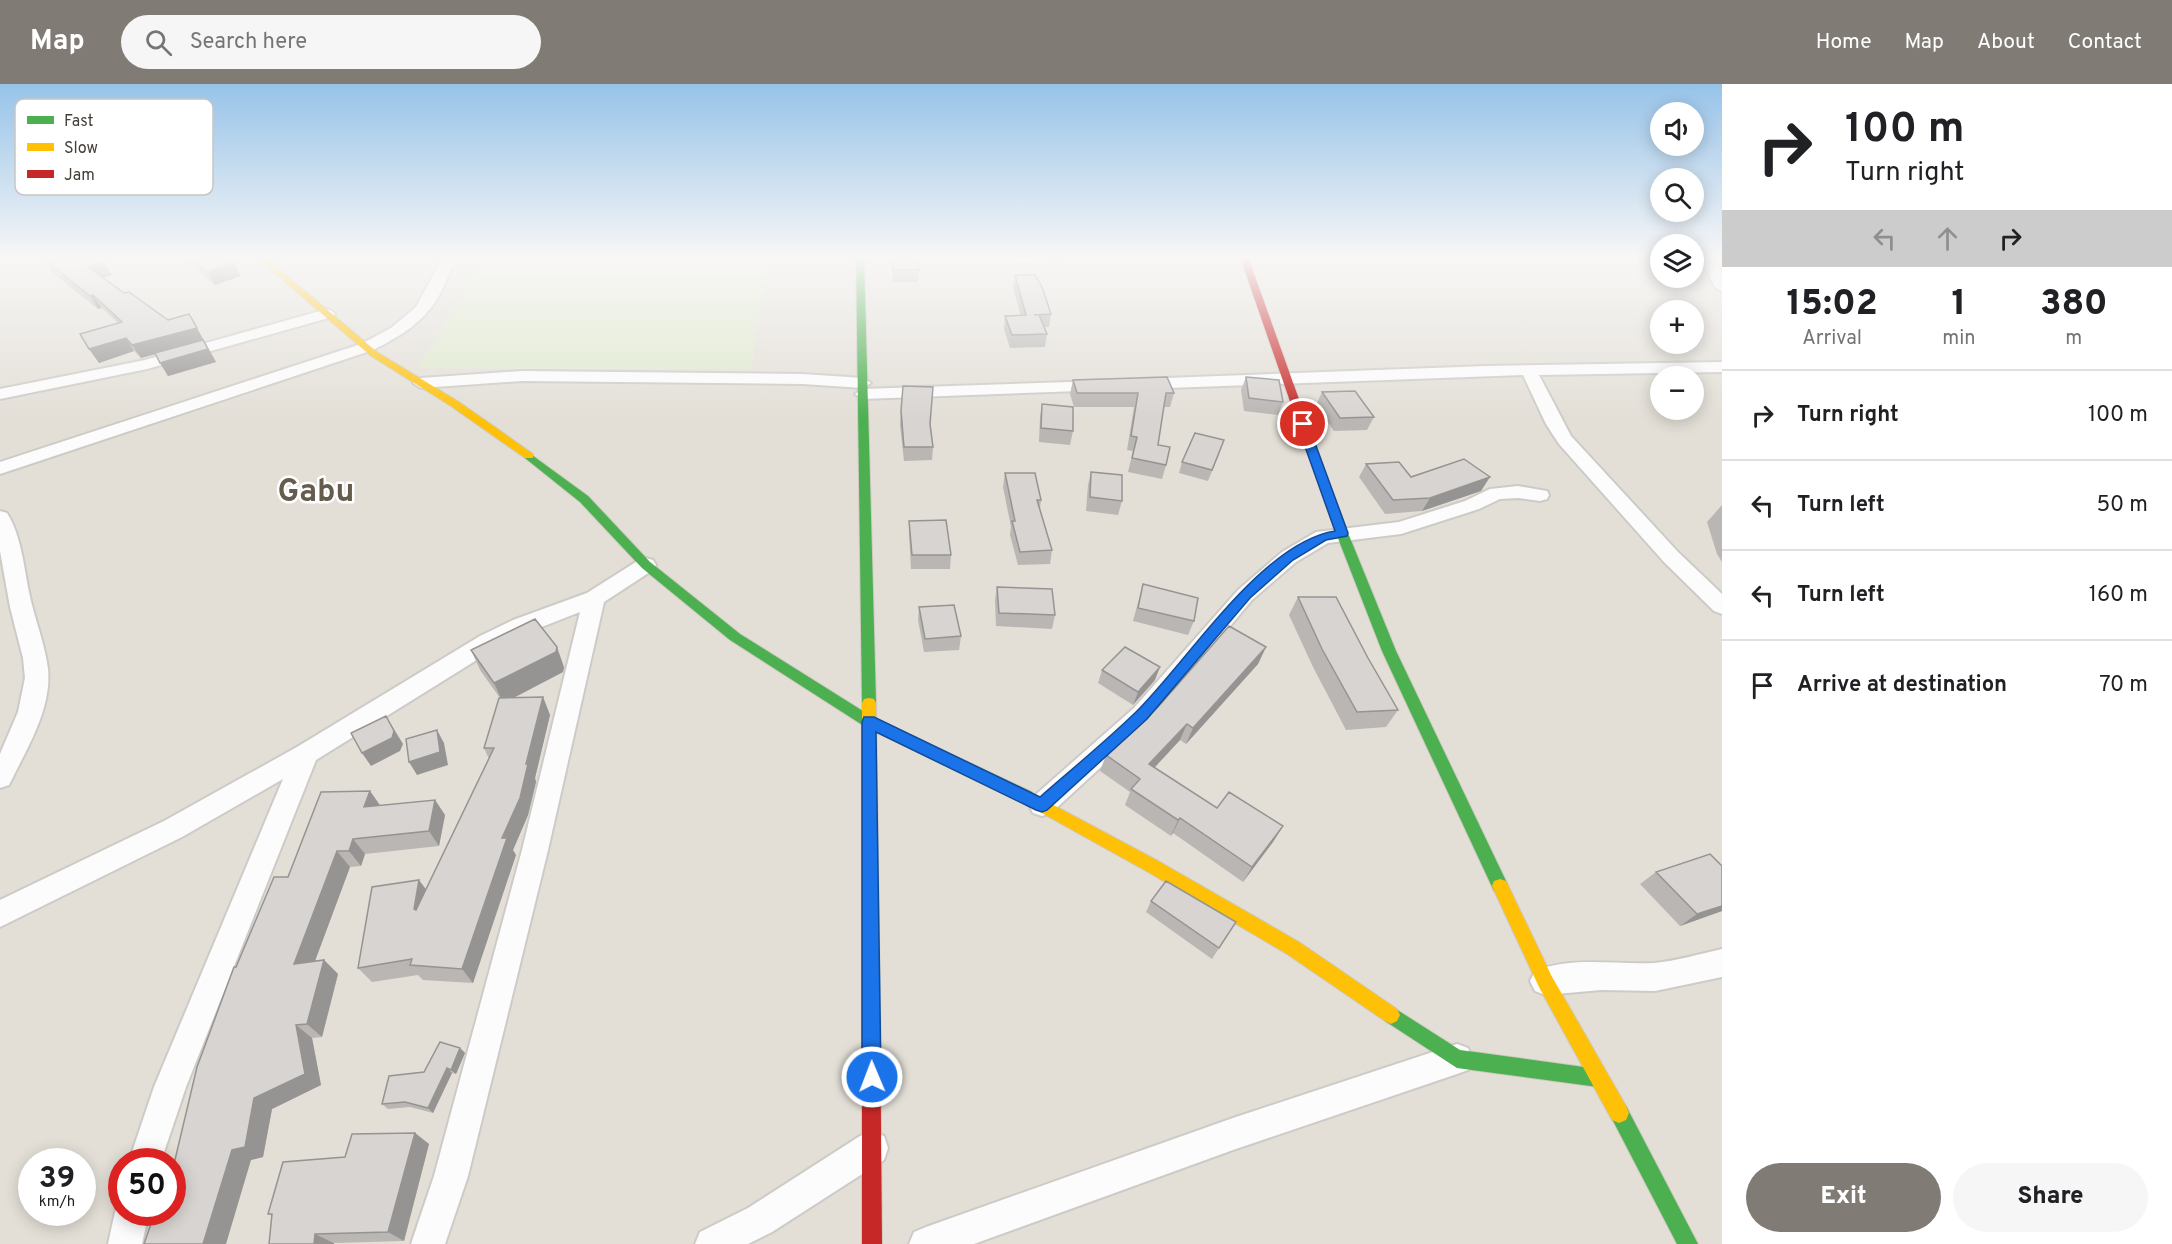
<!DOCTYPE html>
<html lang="en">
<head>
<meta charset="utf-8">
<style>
  body { margin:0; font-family:Overpass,sans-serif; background:#f6f6f6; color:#202124; height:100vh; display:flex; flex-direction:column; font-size:22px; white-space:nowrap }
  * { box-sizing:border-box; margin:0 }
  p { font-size:20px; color:#757577 }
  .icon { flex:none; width:33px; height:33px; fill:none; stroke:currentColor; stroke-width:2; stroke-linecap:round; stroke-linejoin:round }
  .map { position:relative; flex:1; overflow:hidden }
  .side { display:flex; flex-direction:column; background:#fff; width:450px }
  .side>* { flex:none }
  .banner { background:#fff; color:#202124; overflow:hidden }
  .tools { position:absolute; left:1650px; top:18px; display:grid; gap:12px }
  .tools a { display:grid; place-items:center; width:54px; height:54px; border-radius:50%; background:#fff; box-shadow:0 3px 15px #0003; font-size:30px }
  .speed { position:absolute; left:18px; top:1064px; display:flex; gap:12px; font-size:30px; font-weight:700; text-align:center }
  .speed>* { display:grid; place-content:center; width:78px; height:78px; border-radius:50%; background:#fff; box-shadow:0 3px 15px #0003; line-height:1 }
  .speed small { font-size:15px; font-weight:400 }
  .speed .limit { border:9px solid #d22; background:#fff; color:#111 }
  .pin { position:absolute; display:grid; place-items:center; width:51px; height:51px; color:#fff; margin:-26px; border:3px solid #fff; border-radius:50%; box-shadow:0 2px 6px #0007 }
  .me { position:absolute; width:66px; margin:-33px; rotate:359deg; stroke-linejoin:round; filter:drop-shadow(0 0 4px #0008) }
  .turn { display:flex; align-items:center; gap:21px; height:126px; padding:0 24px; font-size:27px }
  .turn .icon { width:78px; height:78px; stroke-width:2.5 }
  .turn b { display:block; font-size:42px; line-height:51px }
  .lanes { display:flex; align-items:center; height:57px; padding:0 24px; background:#0003; justify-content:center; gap:30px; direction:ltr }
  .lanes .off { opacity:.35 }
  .eta { display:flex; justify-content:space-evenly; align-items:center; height:102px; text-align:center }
  .eta b { font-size:36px; font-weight:800; line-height:42px }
  .primary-button { display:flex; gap:12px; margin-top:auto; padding:12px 24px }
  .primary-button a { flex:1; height:69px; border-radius:36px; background:#807b75; color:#fff; font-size:24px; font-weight:800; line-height:69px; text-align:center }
  .primary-button a+a { background:#f6f6f6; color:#202124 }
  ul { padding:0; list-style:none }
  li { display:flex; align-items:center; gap:18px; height:90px; padding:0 24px; border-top:2px solid #e0e0e0 }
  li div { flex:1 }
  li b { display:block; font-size:22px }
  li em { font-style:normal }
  header { display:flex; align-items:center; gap:36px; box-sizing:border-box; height:84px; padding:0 30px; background:#807b75; color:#fff }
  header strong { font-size:28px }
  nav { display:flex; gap:33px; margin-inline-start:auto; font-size:21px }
  .search { width:420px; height:54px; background:#f6f6f6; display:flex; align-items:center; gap:15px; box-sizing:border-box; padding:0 21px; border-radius:33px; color:#757577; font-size:22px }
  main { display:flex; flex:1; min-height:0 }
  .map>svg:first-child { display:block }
  .residential { fill:#e3dfd7; fill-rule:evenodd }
  .green { fill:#dee8cc }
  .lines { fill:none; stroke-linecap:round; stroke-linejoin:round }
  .street-casing { stroke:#cdcbc7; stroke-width:4 }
  .fast-casing { stroke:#cec9c1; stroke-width:2 }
  .slow-casing { stroke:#cec9c1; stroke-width:2 }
  .jam-casing { stroke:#cec9c1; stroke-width:2 }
  .street { fill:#fdfcfc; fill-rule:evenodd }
  .fast { fill:#4caf50; fill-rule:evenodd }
  .slow { fill:#ffc107; fill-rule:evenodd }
  .jam { fill:#c62828; fill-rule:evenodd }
  .wall { fill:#b9b6b4 }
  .shaded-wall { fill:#969492 }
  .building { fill:#d7d4d1; stroke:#969492; stroke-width:1.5 }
  .route { fill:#1a73e8; stroke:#114b97; stroke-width:1.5 }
  .labels { text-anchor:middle; stroke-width:5; stroke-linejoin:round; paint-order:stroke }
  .town-label { font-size:32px; font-weight:bold; fill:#665c4e; stroke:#fff }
  .key { fill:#fff; stroke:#c7c5c3; stroke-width:1.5 }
  .key-label { font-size:16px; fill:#443e36 }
</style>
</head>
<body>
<header>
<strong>Map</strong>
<div class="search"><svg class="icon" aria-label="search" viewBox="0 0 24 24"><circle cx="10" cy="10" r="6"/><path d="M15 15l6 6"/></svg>Search here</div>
<nav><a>Home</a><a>Map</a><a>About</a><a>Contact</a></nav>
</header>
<main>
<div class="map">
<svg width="1722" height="1160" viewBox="0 0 1722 1160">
  <rect width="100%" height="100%" fill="#efedea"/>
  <path class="residential" d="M0 173H485L418 284 751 285 767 173H1660V194H1694V173H1722V1160H0ZM1660 226H1694V260H1660ZM1660 292H1694V326H1660ZM32 1077H82V1128H32ZM122 1077H172V1128H122Z"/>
  <path class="green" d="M485 173H767L751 285 418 284Z"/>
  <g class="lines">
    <defs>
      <path id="street" d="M443 173H457C450 184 447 197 441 208 426 237 401 252 373 266L0 390V378L361 260 391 244 416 223Z
        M853 173H1065L1058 177 965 180 860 177Z
        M1700 173H1714L1722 189V207L1715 203Z
        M327 225 332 227 335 230 332 233 147 285 0 315V305L145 276Z
        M1722 278V288L1539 291 1571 352 1678 468 1722 510V530L1714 527 1664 478 1559 360 1546 340 1523 291 1140 305 1132 300 1140 295 1486 282Z
        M522 287 803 290 863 294 871 299 863 304 803 300 522 297 421 304 413 299 421 294Z
        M1101 297 1109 302 1107 306 863 315 855 310 863 305Z
        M1518 402 1547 407 1549 411 1547 415 1540 417 1518 414 1500 415 1479 425 1401 450 1328 459 1296 478 1252 516 1150 638 1051 729 1042 732 1033 729 1029 721 1033 713 1134 624 1238 506 1282 468 1316 448 1399 438 1465 417 1490 405Z
        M0 427 7 429C21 451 24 483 29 508 34 534 45 559 48 585 52 625 26 666 9 701L0 704V670L18 628 25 594 23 574 10 523 0 467Z
        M646 474 653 476 656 481 653 486 604 518 548 766 468 1092 445 1160H411L434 1092 522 766 580 528 529 548 496 564 316 676 186 1003 161 1077H129L154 1003 283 695 182 753 0 843V816L164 737 297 663 480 552 513 536 587 509 639 476Z
        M1722 865V893L1655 907 1601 906 1545 911 1535 907 1530 897 1535 887C1572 872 1615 881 1654 879 1676 877 1700 870 1722 865Z
        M1457 960 1468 964 1472 975 1468 986 1457 990 1233 1066 974 1160H909L914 1148 926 1143 1233 1034Z
        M872 1048 884 1052 888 1064 884 1076 772 1148 748 1160H695L700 1148 748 1124 860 1052Z
        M122 1115V1128H149L142 1160H108L115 1128Z"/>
      <path id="fast" d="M856 173H864L876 619 874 623H864L862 619Z
        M1305 343 1310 346 1348 449 1396 567 1506 797 1508 802 1506 807 1500 809 1494 807 1382 567 1336 449 1300 346Z
        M529 369 588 412 650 478 740 550 874 634 1032 708 1035 713 1032 718 1027 719 1022 718 864 642 730 556 642 484 580 418 525 374 524 372Z
        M1391 922 1460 966 1598 985 1605 987 1607 994 1605 1001 1598 1003 1457 984 1385 937 1382 931 1385 925Z
        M1619 1019 1626 1022 1698 1160H1677L1609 1029 1612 1022Z"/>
      <path id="slow" d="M256 173H265L377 268 459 318 533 370V374H525L451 322 371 272Z
        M869 614 874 615 876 619 880 925 877 931 871 934 865 931 862 925V619L864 615Z
        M1027 707 1160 778 1299 858 1397 925 1400 931 1397 937 1391 940 1385 937 1287 870 1148 788 1022 718 1019 713 1022 708Z
        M1500 795 1506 797 1551 891 1626 1022 1629 1029 1626 1036 1619 1039 1612 1036 1539 903 1492 802 1494 797Z"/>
      <path id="jam" d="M1240 173H1248L1310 346 1309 348 1305 349 1300 346Z
        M871 916 877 919 880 925 882 1160H862V925L865 919Z"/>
    </defs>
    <use href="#street" class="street-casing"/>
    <use href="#fast" class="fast-casing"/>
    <use href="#slow" class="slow-casing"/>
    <use href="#jam" class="jam-casing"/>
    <use href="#street" class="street"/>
    <use href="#fast" class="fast"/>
    <use href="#slow" class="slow"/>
    <use href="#jam" class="jam"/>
  </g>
  <path class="wall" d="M181 173H226L241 192 215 201Z
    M891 173H917L919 186 918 198H893Z
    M45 176 104 178 112 191 102 194 124 209 168 236 189 230 216 278 168 292 156 270 141 274 134 267 99 279 118 239 102 224 98 225 53 189Z
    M1015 191 1051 230 1049 243H1044L1047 250 1045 263 1010 264 1004 245 1005 232H1021L1013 204Z
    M1246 293 1283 318 1278 331 1244 327 1241 306Z
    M1073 296 1174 309 1170 323H1164L1158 361 1166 381 1162 395 1128 388 1133 367 1127 366 1134 323H1074L1070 310Z
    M1322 308 1374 333 1367 346 1334 347 1316 321Z
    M1042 320 1073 347 1070 361 1039 358 1040 333Z
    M901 327 930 340 933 363 932 376 904 377 900 341Z
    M1220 368 1208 397 1179 389 1182 378Z
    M1366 380 1411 393 1481 407 1422 427 1385 430 1359 393Z
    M1091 388 1122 417 1118 431 1086 427 1088 401Z
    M1005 389 1041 416 1040 424 1052 466 1050 480 1018 481 1010 451 1011 443 1003 403Z
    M1722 421V478L1717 470 1707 438Z
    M909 437 951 471 950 485H911L909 450Z
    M1143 500 1194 537 1188 551 1133 537Z
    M997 503 1055 531 1052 545 996 542 995 516Z
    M1298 513 1368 574 1398 626 1386 643 1346 646 1313 583 1289 531Z
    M919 523 961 552 959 566 924 568 918 536Z
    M1266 563 1258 580 1186 660 1180 656 1154 684 1217 724 1283 742 1273 758 1243 798 1173 749 1171 752 1125 721 1130 708 1100 687 1106 671 1158 623Z
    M471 566 564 583 563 588 514 614 543 613 550 631 535 694 536 698 528 731 513 766 516 771 473 899 423 896 418 891 372 898 358 884 426 805 489 675 484 664 500 614 480 586Z
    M1102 586 1155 596 1133 621 1098 599Z
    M370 707 380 721 435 716 445 731 439 762 365 770 361 782 350 783 315 877 324 876 338 890 322 953 312 954 321 1001 272 1025 263 1073 251 1076 174 1080 236 883Z
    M1722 782V827L1680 842 1640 800 1656 788Z
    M1151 817 1236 838 1212 875 1146 828Z
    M460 964 465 969 456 990 452 989 433 1029 410 1023 388 1025 382 1020 424 988Z
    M415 1049 429 1060 404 1157 334 1159 268 1130 345 1073Z"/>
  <path class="shaded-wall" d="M104 178 112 191 96 196 88 183Z
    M234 179 241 192 215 201 208 188Z
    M93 211 102 224 98 225 90 212Z
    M189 230 216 278 168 292 160 279 204 257 141 274 132 261Z
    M126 254 134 267 99 279 89 265Z
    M1490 393 1481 407 1422 427 1430 414Z
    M557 563 564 583 563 588 503 619 494 599Z
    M1266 563 1258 580 1186 660 1193 644Z
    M1160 583 1155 596 1133 621 1138 608Z
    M543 613 550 631 535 694 536 698 528 731 513 766 516 771 473 899 462 885 526 680Z
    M386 632 403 660 400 667 371 682 362 669Z
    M1187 640 1180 656 1143 696 1149 680Z
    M437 646 444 659 448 681 417 691 409 678Z
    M370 707 381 723H364Z
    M435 716 445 731 439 762 429 747Z
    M1180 734 1173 749 1171 752 1178 736Z
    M1283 742 1273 758 1243 798 1252 783Z
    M353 755 365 770 361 782 349 767Z
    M337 767 350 783 309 893 294 880Z
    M419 796 431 812 426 840 414 825Z
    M1722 822V827L1680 842 1697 830Z
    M324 876 338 890 322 953 307 940Z
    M296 941 312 954 321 1001 272 1025 263 1073 251 1076 226 1160H203L232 1066 254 1014Z
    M460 964 465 969 456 990 451 986Z
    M447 984 452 989 433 1029 428 1024Z
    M415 1049 429 1060 404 1157 388 1148Z
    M315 1150 334 1159V1160H314Z"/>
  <path class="building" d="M55 173H98L104 178 88 183 124 209 129 208 168 236 189 230 197 244 132 261 126 254 89 265 80 250 122 238 93 211 90 212 45 176Z
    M189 173H226L234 179 208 188Z
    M892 173H917L919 186H893Z
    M1015 191H1035L1042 203 1051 230 1034 231H1039L1047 250 1012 251 1005 232 1026 231Z
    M203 256 208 265 160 279 155 269Z
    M1167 293 1174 309H1166L1158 361 1170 363 1166 381 1132 374 1137 353 1131 352 1138 309H1077L1073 296Z
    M1246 293 1279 296 1283 318 1249 314Z
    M903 302 933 303 930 340 933 363H904L901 327Z
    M1355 307 1374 333 1340 334 1322 308Z
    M1042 320 1073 323V347L1041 344Z
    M1195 349 1224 356 1212 386 1182 378Z
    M1464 375 1490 393 1430 414 1393 416 1366 380 1399 378 1411 393Z
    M1091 388 1122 391V417L1090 413Z
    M1005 389H1035L1041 416H1037L1052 466 1020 468 1012 437H1015Z
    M946 436 951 471H912L909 437Z
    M1143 500 1198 514 1194 537 1138 524Z
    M997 503 1052 505 1055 531 999 529Z
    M1298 513H1336L1368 574 1398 626 1357 628 1322 565Z
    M954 521 961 552 925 555 919 523Z
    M535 535 557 563 556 568 494 599 471 566Z
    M1229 542 1266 563 1193 644 1187 640 1149 680 1217 724 1229 708 1283 742 1252 783 1180 734 1178 736 1131 705 1140 695 1106 671 1158 623Z
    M1125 563 1160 583 1138 608 1102 586Z
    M543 613 526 680H528L520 714 502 754H507L462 885 410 881 412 875 358 884 372 803 419 796 414 825 416 826 494 664H484L499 614Z
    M386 632 394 647 392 654 362 669 351 649Z
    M437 646 440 668 409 678 406 655Z
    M370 707 364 723 435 716 429 747 353 755 349 767H337L294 880 324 876 307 940 296 941 305 990 254 1014 245 1063 232 1066 203 1160H144L155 1128H172V1080H174L197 983 234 883H236L274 793H288L321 708Z
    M1710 770 1722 782V822L1697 830 1656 788Z
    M1166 797 1236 838 1219 864 1151 817Z
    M440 958 460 964 451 986 447 984 428 1024 405 1018 382 1020 389 992 424 988Z
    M415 1049 388 1148 315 1150 314 1160H269L272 1130H268L283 1078 345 1073 352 1050Z"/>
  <linearGradient id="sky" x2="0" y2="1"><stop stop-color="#97c3e9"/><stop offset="0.52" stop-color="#f8f7f6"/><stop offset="1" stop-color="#f8f7f6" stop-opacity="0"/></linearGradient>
  <rect width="1722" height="335" fill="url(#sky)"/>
  <path class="route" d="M1303 337 1308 340 1348 449 1347 452 1326 456 1293 476 1250 514 1147 635 1047 726 1042 728 1036 726 876 648 881 993 878 1000 872 1002 865 1000 862 993V638L864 633H874L1040 713C1072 685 1105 658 1136 628 1188 577 1261 459 1335 447L1297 340Z"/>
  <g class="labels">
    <g class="town-label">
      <text x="316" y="417">Gabu</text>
    </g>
  </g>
  <rect x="15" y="15" width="198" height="96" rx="9" class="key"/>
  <rect x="27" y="32" width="27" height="8" fill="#4caf50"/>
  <rect x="27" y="59" width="27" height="8" fill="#ffc107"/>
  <rect x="27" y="86" width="27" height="8" fill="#c62828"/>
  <g class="key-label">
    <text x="64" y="42">Fast</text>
    <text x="64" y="69">Slow</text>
    <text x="64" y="96">Jam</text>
  </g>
</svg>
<div class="tools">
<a><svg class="icon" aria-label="sound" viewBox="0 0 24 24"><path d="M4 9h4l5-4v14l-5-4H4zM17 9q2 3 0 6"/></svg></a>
<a><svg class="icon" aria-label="search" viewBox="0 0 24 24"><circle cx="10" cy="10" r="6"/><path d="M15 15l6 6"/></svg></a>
<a><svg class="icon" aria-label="layers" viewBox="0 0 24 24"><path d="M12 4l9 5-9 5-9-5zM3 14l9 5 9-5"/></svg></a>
<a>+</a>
<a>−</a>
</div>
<div class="speed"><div>39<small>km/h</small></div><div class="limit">50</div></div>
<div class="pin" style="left:1303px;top:340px;background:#d93025"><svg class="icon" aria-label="arrive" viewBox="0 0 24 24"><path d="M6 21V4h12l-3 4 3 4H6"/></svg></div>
<svg class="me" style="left:872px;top:993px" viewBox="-20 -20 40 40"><circle r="17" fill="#1a73e8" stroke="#fff" stroke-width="3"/><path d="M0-11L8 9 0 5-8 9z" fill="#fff"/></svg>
</div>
<section class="side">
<div class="banner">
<div class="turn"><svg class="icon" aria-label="right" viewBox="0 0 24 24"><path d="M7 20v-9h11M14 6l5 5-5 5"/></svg><div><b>100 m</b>Turn right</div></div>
<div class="lanes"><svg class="icon off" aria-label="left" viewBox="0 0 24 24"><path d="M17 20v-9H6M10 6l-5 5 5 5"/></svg><svg class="icon off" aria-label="ahead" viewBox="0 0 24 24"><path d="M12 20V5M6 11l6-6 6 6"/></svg><svg class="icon" aria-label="right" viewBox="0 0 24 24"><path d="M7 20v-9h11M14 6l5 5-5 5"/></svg></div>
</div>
<div class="eta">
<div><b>15:02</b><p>Arrival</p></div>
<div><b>1</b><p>min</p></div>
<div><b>380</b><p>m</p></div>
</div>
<ul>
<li><svg class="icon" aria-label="right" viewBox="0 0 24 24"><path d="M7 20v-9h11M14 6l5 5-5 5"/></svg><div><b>Turn right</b></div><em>100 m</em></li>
<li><svg class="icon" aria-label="left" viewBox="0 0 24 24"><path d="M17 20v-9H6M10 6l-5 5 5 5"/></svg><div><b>Turn left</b></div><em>50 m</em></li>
<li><svg class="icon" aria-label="left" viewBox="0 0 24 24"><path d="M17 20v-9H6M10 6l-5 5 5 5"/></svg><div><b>Turn left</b></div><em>160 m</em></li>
<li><svg class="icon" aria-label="arrive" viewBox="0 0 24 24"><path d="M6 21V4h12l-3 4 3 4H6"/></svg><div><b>Arrive at destination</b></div><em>70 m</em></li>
</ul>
<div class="primary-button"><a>Exit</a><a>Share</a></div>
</section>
</main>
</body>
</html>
